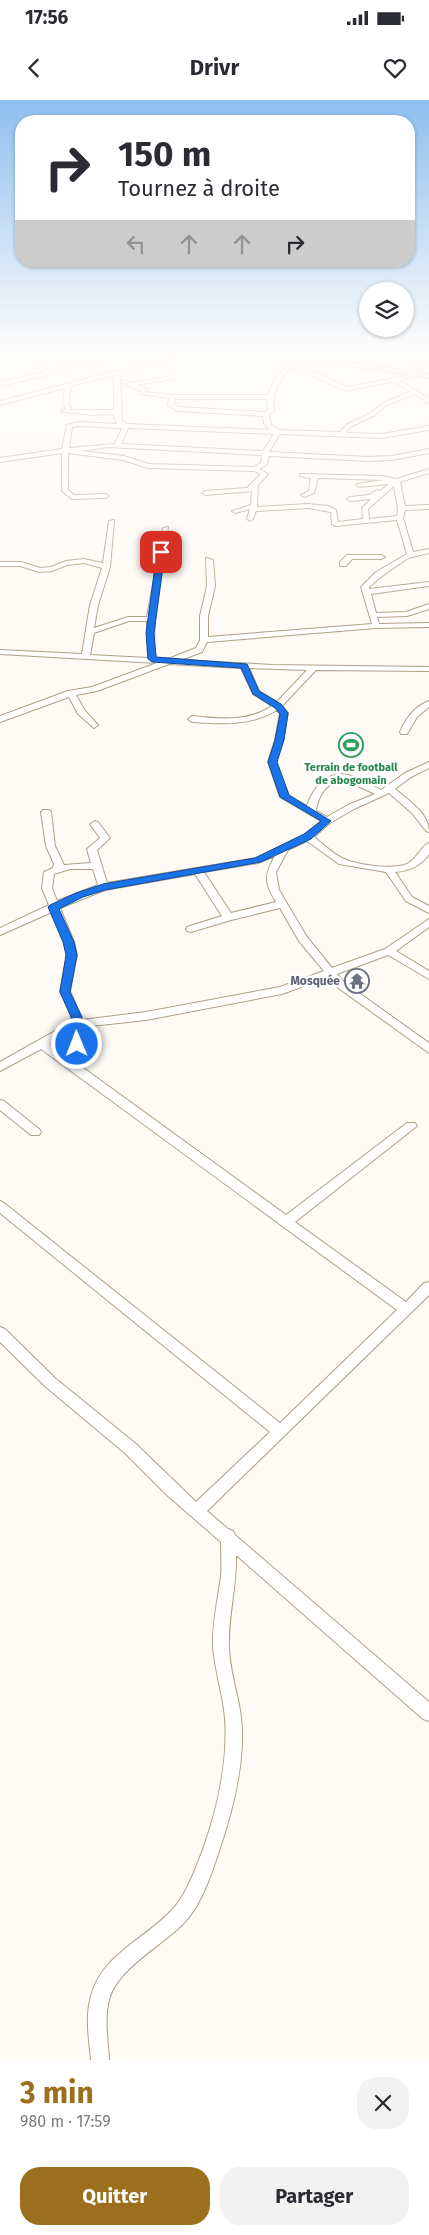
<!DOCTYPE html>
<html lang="fr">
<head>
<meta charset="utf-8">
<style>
  body { margin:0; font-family:"Fira Sans",sans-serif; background:#f2f2f3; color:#2b2b33; height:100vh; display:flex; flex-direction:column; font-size:19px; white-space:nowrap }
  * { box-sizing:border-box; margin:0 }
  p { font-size:16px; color:#7c7c81 }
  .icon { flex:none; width:28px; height:28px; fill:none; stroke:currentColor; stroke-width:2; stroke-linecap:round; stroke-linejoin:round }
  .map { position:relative; height:1960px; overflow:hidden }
  .details { display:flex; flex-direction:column; background:#fff; flex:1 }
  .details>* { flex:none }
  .top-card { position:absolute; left:15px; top:15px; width:400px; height:152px; border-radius:20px; box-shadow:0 1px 4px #0004; background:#fff; color:#2b2b33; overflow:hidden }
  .tools { position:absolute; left:359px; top:182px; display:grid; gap:10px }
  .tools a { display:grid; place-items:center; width:55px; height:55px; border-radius:50%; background:#fff; box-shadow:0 1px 4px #0004; font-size:25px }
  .pin { position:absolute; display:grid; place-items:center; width:42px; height:42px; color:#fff; margin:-21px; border-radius:10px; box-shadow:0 2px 8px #0006 }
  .me { position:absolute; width:55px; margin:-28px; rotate:359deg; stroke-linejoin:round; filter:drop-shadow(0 0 4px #0008) }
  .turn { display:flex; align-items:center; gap:18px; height:105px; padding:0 20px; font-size:22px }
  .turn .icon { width:65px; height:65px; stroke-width:2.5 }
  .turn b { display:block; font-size:35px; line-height:42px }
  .lanes { display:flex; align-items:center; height:48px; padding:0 20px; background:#0003; justify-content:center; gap:25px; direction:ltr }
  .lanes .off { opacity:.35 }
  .round { display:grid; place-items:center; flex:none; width:52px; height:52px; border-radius:20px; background:#f2f2f3 }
  .head { display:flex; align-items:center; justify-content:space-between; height:85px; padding:0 20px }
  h1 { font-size:30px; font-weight:700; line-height:38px; color:#9c6f1f }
  .cta { display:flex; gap:10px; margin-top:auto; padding:10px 20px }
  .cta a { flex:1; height:58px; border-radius:20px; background:#9c6f1f; color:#fff; font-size:20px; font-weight:700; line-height:58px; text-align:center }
  .cta a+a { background:#f2f2f3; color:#2b2b33 }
  .status { display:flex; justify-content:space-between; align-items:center; height:35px; padding:0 25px; background:#fff; direction:ltr }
  .status svg { height:14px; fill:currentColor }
  header { display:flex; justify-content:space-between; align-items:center; height:65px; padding:0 20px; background:#fff; font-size:22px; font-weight:700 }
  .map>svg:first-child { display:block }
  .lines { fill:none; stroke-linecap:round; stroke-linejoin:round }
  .minor-casing { stroke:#ad9f86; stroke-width:2 }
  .primary-casing { stroke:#b0896f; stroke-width:2 }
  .minor { fill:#fff; fill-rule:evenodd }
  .primary { fill:#fddac5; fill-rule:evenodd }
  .route { fill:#1a73e8; stroke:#114b97 }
  .labels { text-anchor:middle; stroke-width:5; stroke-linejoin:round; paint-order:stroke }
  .far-leisure-label { font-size:11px; font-weight:bold; fill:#27864d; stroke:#fff }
  .worship-label { font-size:12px; font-weight:bold; fill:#5b616d; stroke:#fff; text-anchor:end }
</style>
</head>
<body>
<div class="status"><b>17:56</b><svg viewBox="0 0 49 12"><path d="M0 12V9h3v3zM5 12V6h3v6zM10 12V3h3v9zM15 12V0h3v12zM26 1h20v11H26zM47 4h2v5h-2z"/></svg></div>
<header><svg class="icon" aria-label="back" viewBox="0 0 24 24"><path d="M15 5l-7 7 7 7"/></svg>Drivr<svg class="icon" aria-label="heart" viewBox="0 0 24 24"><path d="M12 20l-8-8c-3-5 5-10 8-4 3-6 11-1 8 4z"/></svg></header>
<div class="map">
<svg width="429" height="1960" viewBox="0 0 429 1960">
  <rect width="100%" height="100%" fill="#fefbf6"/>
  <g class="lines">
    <defs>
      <path id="minor" d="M20 253H26L51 271 82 262 63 253H70L88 261 101 257 97 253H103L108 258 52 274 0 286V282L45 272Z
        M184 253H193L120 273 122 321 127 324 270 330 264 323 263 316 177 311 168 305 169 298 141 294V291L121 282 124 280 131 283 172 276 174 279 137 285 146 289V292L171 295H268L275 279 290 263 298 264 347 287 422 273V275L399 280 429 298V303L414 294 387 305 375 315 350 327 346 333 382 334 429 326V330L382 338 280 334 269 352 368 357 392 356 429 349V353L392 360 368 361 269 356 267 364 260 369 268 374 258 385 257 407 308 404 328 406 336 410 338 422 363 419 362 408 371 399 350 401 347 399 350 397 369 395 377 390 380 391 389 384 359 387 356 385 357 384 384 380 318 378 314 393 304 397 301 395 309 391 311 378 300 376V374L383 376 396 379 429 369V373L400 382 405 406 429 405V409L405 410 403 418 413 452 429 449V453L408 458 382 476 369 487V489L429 482V486L371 494 376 513 406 512 429 504V509L407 516 377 517 379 524 429 523V527L376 528 207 542 202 552 181 560 273 565 429 567V571L316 570 282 606 288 613 283 640 276 662 289 696 307 706C312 689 328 670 348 675 359 678 371 685 381 690L405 673 429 662V668L411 677 395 689C408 700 429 713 429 732L426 731 412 713 389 693 354 709 330 723 314 737C323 744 332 753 342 758 356 765 392 770 407 764 417 759 421 746 429 743V754C421 766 409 771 395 772L412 797 429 806V813L406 801 386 772 339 764 307 741 288 750 276 772 279 790 307 837 332 868 385 849 429 819V827L396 851 429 871V879L388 855 337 874 345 883 429 943V953L337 887 329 877 282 894 146 920 82 927V967L286 1115 407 1023H415L417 1026 295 1122 406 1202 424 1183 429 1182V1195L207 1411 228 1429 233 1431 235 1435 429 1602V1621L423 1619 236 1455C237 1486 228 1515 229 1546 229 1569 238 1593 241 1617 246 1660 233 1710 219 1751 211 1775 201 1807 182 1825 162 1845 116 1870 109 1900 104 1919 108 1940 109 1960H91C89 1939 85 1917 91 1896 101 1856 144 1839 170 1812 186 1796 194 1772 202 1752 217 1711 228 1662 225 1618 223 1595 215 1571 213 1547 212 1523 218 1499 221 1476 222 1465 221 1453 221 1442L168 1396 126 1354 46 1287 0 1242V1227L5 1229 56 1279 136 1344 196 1402 270 1332 0 1113V1101L4 1103 280 1323 397 1210 41 949 0 971V962L71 922 72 917 60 891 67 855 64 842 52 812 0 835V828L49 805 42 788 44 772 53 768 54 764 46 746 41 712 43 710H49L51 712 55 746 64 765 91 763 87 749 100 738 90 724 95 721 98 722 110 738 97 750 107 783 256 758 305 735 321 721 280 697 268 662 275 640 280 613 277 610C251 626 222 624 192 622L188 619 192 616C220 619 248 622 272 606L253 594 241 568 169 564 97 591 76 595 85 611 98 625 94 628 78 614 69 597 0 622V616L68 591 92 587 157 563 0 554V550L82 554 90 505 102 468 84 463 67 465 52 471 39 472 20 466H0V462H21L40 468 51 467 66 461 84 459 103 463 109 421 114 420 110 467 98 505 94 528 128 517H147L163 428 168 427 155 512 154 545 156 558 168 559 196 548 200 540V516L207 486 206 458 213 460 215 486 208 516V537L372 524 361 487 376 472 407 454 397 420 335 426 332 424 331 412 308 408 256 411 253 419 250 421 247 419 250 409 235 413 232 411 251 405 252 391 205 395 202 393 205 391 247 388 261 374 254 371 148 368 123 360 68 353V390L74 395 106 394 109 396 106 398 72 399 62 391V353L0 362V358L62 349 67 325 79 322 117 324 114 314 94 315 62 312V310L66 309 63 303 65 288 0 305V301ZM292 267 346 291 393 281 410 292 383 303 371 313 346 325 340 332 279 330 271 325 269 315 274 311C271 292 279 280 292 267ZM114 275V310H69L71 308 69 303 71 286ZM175 299H267L268 310 265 312 178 307 174 304ZM79 326 122 328 115 344 69 348 72 327ZM128 328 274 334 263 351 122 344ZM107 347 262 355 261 363 254 367 149 364 124 356 81 351ZM394 386 398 409 397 416 369 419 368 409ZM129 521H147L148 558 90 555 94 533ZM249 568 307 570 277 602 259 591ZM339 680H345L375 694 348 705 327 717 316 711C318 696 325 685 339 680ZM275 756C264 776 264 782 276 802L231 813 204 772 258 763ZM70 769H93L98 785 57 801 52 788 54 774ZM195 774 222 816 187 827 186 829 187 831 191 832 231 820 280 808 299 841 324 871 280 887 146 912 82 920 70 891 77 855 74 842 60 808 105 790ZM71 932V959L50 944Z
        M324 253H330L329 257 332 262H328L324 258Z
        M429 261V265L410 273 405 272Z
        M347 455H381L385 457 381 459H352L346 466H340V462Z
        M429 601V607L417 617 407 634H401L400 632C406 618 415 606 429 601Z
        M0 1000 4 1001 39 1029 41 1032 39 1035H31L0 1010Z"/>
      <path id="primary" d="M269 253H288L429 274V278L273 255Z"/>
    </defs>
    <use href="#minor" class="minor-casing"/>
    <use href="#primary" class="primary-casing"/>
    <use href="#minor" class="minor"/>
    <use href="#primary" class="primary"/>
  </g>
  <linearGradient id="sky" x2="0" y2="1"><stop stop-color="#8dbfef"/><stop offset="0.48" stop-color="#fffdfb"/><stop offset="1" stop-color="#fffdfb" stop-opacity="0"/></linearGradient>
  <rect width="429" height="527" fill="url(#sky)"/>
  <path class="route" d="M161 450 165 452 154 533 156 557 247 564 259 591 281 604 288 613 284 640 277 662 289 695 331 721 311 739 261 762 105 790 83 797 59 809 74 842 77 855 70 892 82 917 83 944 77 948 71 944V917L60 892 66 855 63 842 48 807 50 805 76 793 103 784 255 758 304 734 321 721 280 697 268 662 275 640 280 614 275 608 253 594 241 568 152 562 148 559 146 533 157 452Z"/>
  <defs>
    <symbol id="stadium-ring" viewBox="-11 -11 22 22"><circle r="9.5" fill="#fff" stroke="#2e9e5b" stroke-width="1.5"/><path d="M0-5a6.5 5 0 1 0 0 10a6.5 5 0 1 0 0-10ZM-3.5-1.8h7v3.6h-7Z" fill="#2e9e5b"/></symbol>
    <symbol id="temple-ring" viewBox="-11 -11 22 22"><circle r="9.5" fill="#fff" stroke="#6b7280" stroke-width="1.5"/><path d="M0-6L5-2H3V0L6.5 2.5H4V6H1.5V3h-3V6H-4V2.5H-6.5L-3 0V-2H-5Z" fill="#6b7280"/></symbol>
  </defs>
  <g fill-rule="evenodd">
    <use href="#stadium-ring" x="337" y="631" width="28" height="28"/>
    <use href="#temple-ring" x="343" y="867" width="28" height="28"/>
  </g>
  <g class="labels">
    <g class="far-leisure-label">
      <text x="351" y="671">Terrain de football<tspan x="351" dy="13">de abogomain</tspan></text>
    </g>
    <g class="worship-label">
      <text x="340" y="885">Mosquée</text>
    </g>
  </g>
</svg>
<div class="tools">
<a><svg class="icon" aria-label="layers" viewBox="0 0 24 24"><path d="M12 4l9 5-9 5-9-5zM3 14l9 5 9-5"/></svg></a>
</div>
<div class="pin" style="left:161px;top:452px;background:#d93025"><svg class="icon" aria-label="arrive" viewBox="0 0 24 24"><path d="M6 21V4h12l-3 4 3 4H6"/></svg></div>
<svg class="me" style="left:77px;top:944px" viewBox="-20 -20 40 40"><circle r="17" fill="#1a73e8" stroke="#fff" stroke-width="3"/><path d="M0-11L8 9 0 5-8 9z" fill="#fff"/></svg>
<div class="top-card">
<div class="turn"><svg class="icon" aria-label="right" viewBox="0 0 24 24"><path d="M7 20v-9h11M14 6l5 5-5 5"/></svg><div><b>150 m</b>Tournez à droite</div></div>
<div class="lanes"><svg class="icon off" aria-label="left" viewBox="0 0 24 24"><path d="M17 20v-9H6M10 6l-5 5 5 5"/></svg><svg class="icon off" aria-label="ahead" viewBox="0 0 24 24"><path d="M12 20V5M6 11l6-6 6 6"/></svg><svg class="icon off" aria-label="ahead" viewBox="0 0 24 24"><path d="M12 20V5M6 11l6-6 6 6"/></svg><svg class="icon" aria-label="right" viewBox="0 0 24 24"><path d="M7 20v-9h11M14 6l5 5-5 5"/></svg></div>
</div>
</div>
<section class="details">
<div class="head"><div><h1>3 min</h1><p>980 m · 17:59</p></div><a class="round"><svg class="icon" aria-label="close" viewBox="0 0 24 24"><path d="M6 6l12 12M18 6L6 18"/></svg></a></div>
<div class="cta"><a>Quitter</a><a>Partager</a></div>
</section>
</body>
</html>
